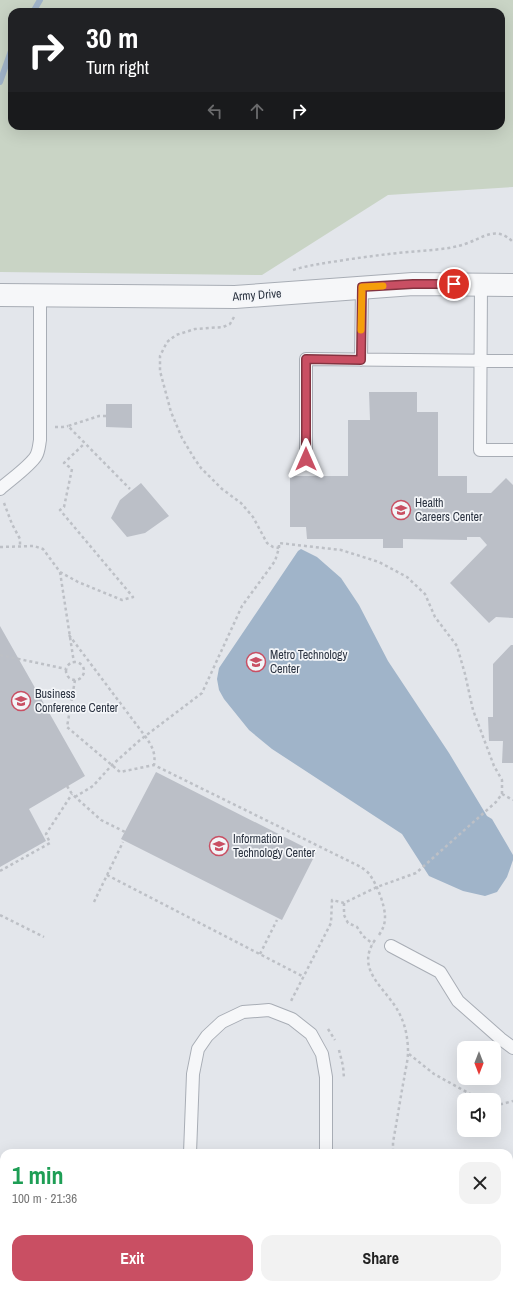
<!DOCTYPE html>
<html lang="en">
<head>
<meta charset="utf-8">
<style>
  body { margin:0; font-family:"Archivo Narrow",sans-serif; background:#f2f2f2; color:#222; height:100vh; display:flex; flex-direction:column; font-size:15px; white-space:nowrap }
  * { box-sizing:border-box; margin:0 }
  p { font-size:13px; color:#767676 }
  .icon { flex:none; width:22px; height:22px; fill:none; stroke:currentColor; stroke-width:2; stroke-linecap:round; stroke-linejoin:round }
  .map { position:relative; flex:1; overflow:hidden }
  .sheet { position:absolute; left:0px; top:1149px; width:513px; height:140px; display:flex; flex-direction:column; background:#fff; border-radius:12px 12px 0 0; box-shadow:0 4px 16px #0002 }
  .sheet>* { flex:none }
  .banner { position:absolute; left:8px; top:8px; width:497px; height:122px; border-radius:12px; box-shadow:0 4px 16px #0002; background:#202124; color:#fff; overflow:hidden }
  .needle { width:26px; rotate:180deg }
  .buttons { position:absolute; left:457px; top:1041px; display:grid; gap:8px }
  .buttons a { display:grid; place-items:center; width:44px; height:44px; border-radius:8px; background:#fff; box-shadow:0 4px 16px #0002; font-size:20px }
  .pin { position:absolute; display:grid; place-items:center; width:34px; height:34px; color:#fff; margin:-17px; border:2px solid #fff; border-radius:50%; box-shadow:0 1px 4px #0007 }
  .me { position:absolute; width:44px; margin:-22px; rotate:0deg; stroke-linejoin:round; filter:drop-shadow(0 0 3px #0008) }
  .turn { display:flex; align-items:center; gap:14px; height:84px; padding:0 12px; font-size:18px }
  .turn .icon { width:52px; height:52px; stroke-width:2.5 }
  .turn b { display:block; font-size:28px; line-height:34px }
  .lanes { display:flex; align-items:center; height:38px; padding:0 12px; background:#0003; justify-content:center; gap:20px; direction:ltr }
  .lanes .off { opacity:.35 }
  .round { display:grid; place-items:center; flex:none; width:42px; height:42px; border-radius:12px; background:#f2f2f2 }
  .head { display:flex; align-items:center; justify-content:space-between; height:68px; padding:0 12px }
  h1 { font-size:24px; font-weight:700; line-height:30px; color:#1e9e55 }
  .action { display:flex; gap:8px; margin-top:auto; padding:8px 12px }
  .action a { flex:1; height:46px; border-radius:12px; background:#c94f63; color:#fff; font-size:16px; font-weight:700; line-height:46px; text-align:center }
  .action a+a { background:#f2f2f2; color:#222 }
  .map>svg:first-child { display:block }
  .green { fill:#c9d4c5; fill-rule:evenodd }
  .water { fill:#a0b4c9 }
  .lines { fill:none; stroke-linecap:round; stroke-linejoin:round }
  .stream { stroke:#a0b4c9; stroke-width:6 }
  .building { fill:#bbbfc7 }
  .service-casing { stroke:#a8adb5; stroke-width:14 }
  .minor-casing { stroke:#a8adb5; stroke-width:24 }
  .tertiary-casing { stroke:#a8adb5; stroke-width:24 }
  .path { stroke:#bdc0c6; stroke-width:2.5; stroke-dasharray:3 3; stroke-linecap:butt }
  .service { stroke:#f6f7f9; stroke-width:12 }
  .minor { stroke:#f6f7f9; stroke-width:22 }
  .tertiary { stroke:#f6f7f9; stroke-width:22 }
  .route-casing { stroke:#833340; stroke-width:10 }
  .route { stroke:#c94f63; stroke-width:7 }
  .slow { stroke:#f59e0b; stroke-width:7 }
  .labels { text-anchor:middle; stroke-width:3.5; stroke-linejoin:round; paint-order:stroke }
  .street-label { font-size:12px; fill:#2c3442; stroke:#f3f5f8 }
  .poi-label { font-size:12px; fill:#2c3442; stroke:#f3f5f8; text-anchor:start }
</style>
</head>
<body>
<div class="map">
<svg width="513" height="1289" viewBox="0 0 513 1289">
  <rect width="100%" height="100%" fill="#e3e6eb"/>
  <path class="green" d="M0 0H513V187L388 195 262 275 0 272ZM12 12H501V126H12Z"/>
  <path class="water" d="M301 549 317 557 341 578 359 605 388 661 449 753 487 816 492 819 513 855V860L507 877 497 892 485 896 463 891 429 876 402 834 272 749 249 730 224 699 219 690 217 679 219 668 298 551Z"/>
  <g class="lines">
    <path class="stream" d="M33 12 40 0
      M0 82 12 48"/>
  </g>
  <path class="building" d="M369 392H417V412H438V476H467V493H491L506 478 513 485V618L496 617 489 623 450 583 487 545 480 537H467V540L403 539V548H383V539H307L306 527H290V476H348V420H370Z
    M106 404H132V428L106 427Z
    M141 483 169 516 145 533 127 537 111 518 120 500Z
    M0 626 85 776 29 809 46 841 0 867Z
    M511 645H513V763H502L503 741H489L488 717H493V664Z
    M156 772 316 853 282 920 121 839Z
    M0 1283 10 1289H0Z"/>
  <g class="lines">
    <defs>
      <path id="service" d="M481 284 480 450H513
        M361 360 362 287
        M306 459V359L513 361
        M0 489C10 480 30 466 36 456 39 451 39 445 40 440V296
        M391 946 440 972 458 1001 501 1039 513 1048
        M190 1153 193 1074 198 1049 207 1036 222 1022 243 1012 269 1010 292 1019 311 1034 322 1054 326 1077V1153
        M42 1289V1285
        M190 1289V1285
        M325 1289V1285"/>
      <path id="minor" d="M0 295 235 297 413 284 513 285"/>
      <path id="tertiary" d="M0 1181H4
        M509 1183H513"/>
    </defs>
    <use href="#service" class="service-casing"/>
    <use href="#minor" class="minor-casing"/>
    <use href="#tertiary" class="tertiary-casing"/>
    <path class="path" d="M293 270C309 265 326 263 344 260 365 257 386 254 408 252 427 250 447 250 465 244 483 238 496 225 513 242
      M234 317 230 324 223 327 195 329 176 335 167 342 160 356V371L171 412 182 438 194 458 201 468 222 489 241 503 253 517 267 543 273 547 279 548
      M106 416H99L68 426 130 489
      M55 427H63L68 426
      M4 503 12 524 20 539V546
      M0 547 34 546 43 549 60 572 78 582 122 600 133 597 60 510 64 507 72 469 64 463 85 443
      M60 572 74 663
      M69 635 145 736C152 746 156 753 154 765
      M0 655 66 669
      M66 671a9 9 0 1 1 18 0a9 9 0 1 1-18 0Z
      M75 680 67 727 120 772 154 765 361 867C364 869 368 872 370 875 377 885 385 905 385 917 385 924 383 929 379 935
      M67 786 72 794 101 820 125 832
      M502 794 513 800
      M75 797 93 786 112 765 140 740 202 693 242 606 275 561 279 548V543L341 550 379 562 407 577 425 594 435 617 457 646 465 674 473 710 494 766 502 780V794L496 802 416 873 377 887 344 903 332 900 331 923 291 1001H293
      M0 871 50 843 46 834 72 794
      M107 875 304 977
      M94 902 123 842
      M344 903V915L348 923 357 927 363 936 373 944
      M0 915 44 937
      M375 940C353 972 390 990 401 1017 406 1027 408 1041 408 1052 408 1061 405 1071 404 1079 400 1100 397 1121 393 1142V1153
      M260 954 277 920
      M328 1029 335 1040
      M339 1050 343 1066 344 1078
      M409 1054 434 1074 481 1100
      M494 1104H502L513 1101"/>
    <use href="#service" class="service"/>
    <use href="#minor" class="minor"/>
    <use href="#tertiary" class="tertiary"/>
  </g>
  <g class="lines">
    <defs>
      <path id="route" d="M306 459V359L361 360 362 287 413 284H454"/>
    </defs>
    <use href="#route" class="route-casing"/>
    <use href="#route" class="route"/>
    <path class="slow" d="M361 330 362 287 383 286"/>
  </g>
  <defs>
    <symbol id="school-ring" viewBox="-11 -11 22 22"><circle r="9.5" fill="#f3f5f8" stroke="#c94f63" stroke-width="1.5"/><path d="M0-5L7-2L0 1L-7-2ZM-4 1L0 2.5L4 1V4Q0 6-4 4Z" fill="#c94f63"/></symbol>
  </defs>
  <g fill-rule="evenodd">
    <use href="#school-ring" x="390" y="499" width="22" height="22"/>
    <use href="#school-ring" x="245" y="651" width="22" height="22"/>
    <use href="#school-ring" x="10" y="690" width="22" height="22"/>
    <use href="#school-ring" x="208" y="835" width="22" height="22"/>
  </g>
  <g class="labels">
    <g class="street-label">
      <text transform="translate(257 295) rotate(-4)" y="4">Army Drive</text>
    </g>
    <g class="poi-label">
      <text x="415" y="507">Health<tspan x="415" dy="14">Careers Center</tspan></text>
      <text x="270" y="659">Metro Technology<tspan x="270" dy="14">Center</tspan></text>
      <text x="35" y="698">Business<tspan x="35" dy="14">Conference Center</tspan></text>
      <text x="233" y="843">Information<tspan x="233" dy="14">Technology Center</tspan></text>
    </g>
  </g>
</svg>
<div class="buttons">
<a><svg class="needle" viewBox="-14 -14 28 28"><path d="M0-13l5 13h-10z" fill="#e53935"/><path d="M0 13l5-13h-10z" fill="#767676"/></svg></a>
<a><svg class="icon" aria-label="sound" viewBox="0 0 24 24"><path d="M4 9h4l5-4v14l-5-4H4zM17 9q2 3 0 6"/></svg></a>
</div>
<div class="pin" style="left:454px;top:284px;background:#d93025"><svg class="icon" aria-label="arrive" viewBox="0 0 24 24"><path d="M6 21V4h12l-3 4 3 4H6"/></svg></div>
<svg class="me" style="left:306px;top:459px" viewBox="-20 -20 40 40"><path d="M0-17L14 15 0 8-14 15z" fill="#c94f63" stroke="#fff" stroke-width="4"/></svg>
<div class="banner">
<div class="turn"><svg class="icon" aria-label="right" viewBox="0 0 24 24"><path d="M7 20v-9h11M14 6l5 5-5 5"/></svg><div><b>30 m</b>Turn right</div></div>
<div class="lanes"><svg class="icon off" aria-label="left" viewBox="0 0 24 24"><path d="M17 20v-9H6M10 6l-5 5 5 5"/></svg><svg class="icon off" aria-label="ahead" viewBox="0 0 24 24"><path d="M12 20V5M6 11l6-6 6 6"/></svg><svg class="icon" aria-label="right" viewBox="0 0 24 24"><path d="M7 20v-9h11M14 6l5 5-5 5"/></svg></div>
</div>
<section class="sheet">
<div class="head"><div><h1>1 min</h1><p>100 m · 21:36</p></div><a class="round"><svg class="icon" aria-label="close" viewBox="0 0 24 24"><path d="M6 6l12 12M18 6L6 18"/></svg></a></div>
<div class="action"><a>Exit</a><a>Share</a></div>
</section>
</div>
</body>
</html>
